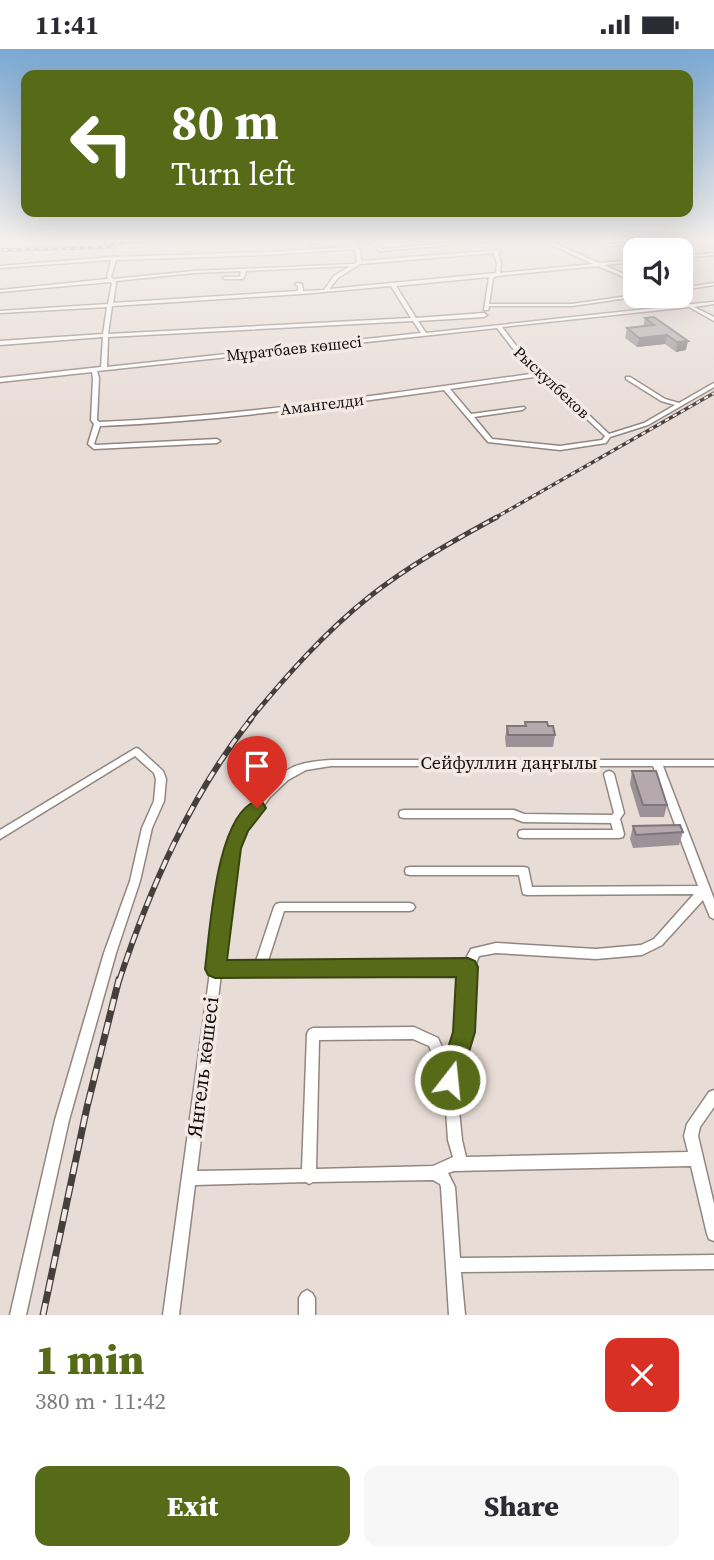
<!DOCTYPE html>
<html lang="en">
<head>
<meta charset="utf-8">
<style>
  body { margin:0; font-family:"Source Serif 4",serif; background:#f7f7f7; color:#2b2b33; height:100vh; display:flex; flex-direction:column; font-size:26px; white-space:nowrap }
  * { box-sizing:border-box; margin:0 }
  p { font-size:23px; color:#7c7c81 }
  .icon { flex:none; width:38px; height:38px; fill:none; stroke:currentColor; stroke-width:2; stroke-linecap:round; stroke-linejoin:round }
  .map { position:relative; height:1266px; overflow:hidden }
  .details { display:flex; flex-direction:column; background:#fff; flex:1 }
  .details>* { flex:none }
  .hud { position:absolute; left:21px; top:21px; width:672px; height:147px; border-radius:14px; box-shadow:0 7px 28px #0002; background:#566a17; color:#fff; overflow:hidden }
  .fabs { position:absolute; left:623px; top:189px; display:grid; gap:14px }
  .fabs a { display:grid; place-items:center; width:70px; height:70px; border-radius:14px; background:#fff; box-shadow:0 7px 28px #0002; font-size:35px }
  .pin { position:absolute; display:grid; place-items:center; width:60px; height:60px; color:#fff; margin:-72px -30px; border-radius:50% 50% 50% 0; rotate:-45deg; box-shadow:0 0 7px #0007 }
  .pin .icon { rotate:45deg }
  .me { position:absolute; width:77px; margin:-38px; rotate:16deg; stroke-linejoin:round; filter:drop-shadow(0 0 5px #0008) }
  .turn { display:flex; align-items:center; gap:24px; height:147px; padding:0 35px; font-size:32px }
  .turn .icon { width:91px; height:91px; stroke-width:2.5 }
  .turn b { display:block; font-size:49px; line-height:60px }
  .round { display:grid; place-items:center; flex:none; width:74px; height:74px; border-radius:14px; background:#f7f7f7 }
  .summary { display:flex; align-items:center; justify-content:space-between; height:119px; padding:0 35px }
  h1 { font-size:42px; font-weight:800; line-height:52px; color:#566a17 }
  .primary-button { display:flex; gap:14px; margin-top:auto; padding:14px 35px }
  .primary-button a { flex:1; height:80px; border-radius:14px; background:#566a17; color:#fff; font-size:28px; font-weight:800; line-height:80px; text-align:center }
  .primary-button a+a { background:#f7f7f7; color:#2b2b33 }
  .status { display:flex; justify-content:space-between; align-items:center; height:49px; padding:0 35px; background:#fff; direction:ltr }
  .status svg { height:19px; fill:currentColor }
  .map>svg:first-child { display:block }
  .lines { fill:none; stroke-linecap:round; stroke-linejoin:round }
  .minor-casing { stroke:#918681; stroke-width:3 }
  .minor { fill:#fff; fill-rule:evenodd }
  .rail-far3-casing { stroke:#46403d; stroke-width:3.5 }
  .rail-far2-casing { stroke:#46403d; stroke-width:5 }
  .rail-far1-casing { stroke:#46403d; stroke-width:6 }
  .rail-casing { stroke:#46403d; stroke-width:7 }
  .rail-far3 { stroke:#f5e9e3; stroke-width:2; stroke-dasharray:4.5; stroke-linecap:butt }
  .rail-far2 { stroke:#f5e9e3; stroke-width:2.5; stroke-dasharray:7; stroke-linecap:butt }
  .rail-far1 { stroke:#f5e9e3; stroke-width:3.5; stroke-dasharray:10; stroke-linecap:butt }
  .rail { stroke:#f5e9e3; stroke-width:4.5; stroke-dasharray:12; stroke-linecap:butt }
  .wall { fill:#9c9196 }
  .shaded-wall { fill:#7f767a }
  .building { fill:#b5a9ae; stroke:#7f767a; stroke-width:2 }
  .route { fill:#566a17; stroke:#38450f; stroke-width:2 }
  .labels { text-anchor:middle; stroke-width:7; stroke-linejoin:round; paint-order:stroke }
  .far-street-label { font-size:16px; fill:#100c0a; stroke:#f5e9e3 }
  .street-label { font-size:18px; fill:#100c0a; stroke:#f5e9e3 }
  .near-street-label { font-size:21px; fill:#100c0a; stroke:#f5e9e3 }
</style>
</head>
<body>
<div class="status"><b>11:41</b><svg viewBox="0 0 49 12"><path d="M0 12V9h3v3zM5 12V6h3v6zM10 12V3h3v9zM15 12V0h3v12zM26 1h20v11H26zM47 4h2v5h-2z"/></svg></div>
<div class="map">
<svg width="714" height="1266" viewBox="0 0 714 1266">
  <rect width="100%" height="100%" fill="#e8dcd6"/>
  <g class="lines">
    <defs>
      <path id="minor" d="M349 191H359L355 193 360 201 361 212 499 201 501 202 498 204 501 214 500 224 593 215 542 191H548L599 214 635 211V213L604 216 635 230V233L598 217 496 227 493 229 489 255H572L635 246 641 247 572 257H489L488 261H484L489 228 396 237 416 269 484 264 487 266 484 268 418 272 426 284 675 257 661 247H666L681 256 714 253V255L694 258 714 268V272L689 258 502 278 518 299 544 323 547 324V326L609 385 644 374 675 356 661 352 626 330V328H630L665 350 679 354 712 335 714 334V338L648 376 610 388 606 394 560 401 488 393 444 341C330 357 215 372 100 377L94 395 96 396 217 390 220 392 217 394 94 400 88 395 94 375 91 371 93 329 92 323 0 333V329L101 318 103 288 0 296V292L103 285 107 258 0 264V262L108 255 112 234 110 233 0 243V241L108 230 107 228 111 211 0 219V217L112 208 114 207 116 208 267 203 353 198 350 194 311 198 309 197ZM355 200 357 213 354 215 194 222 113 230 111 228 116 211 267 206ZM494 204 497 214 496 224 329 240 338 229 360 215ZM350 217 334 227 324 241 303 242 302 235 297 234 295 235 298 237V242L113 254 116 234 115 232 194 224 241 222 240 228H225L223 229 225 230H242L244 229 246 222ZM391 237 411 269 108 285 112 257 301 245ZM413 272 421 284 107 318 108 288ZM497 279 514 301 538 324C392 344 246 367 99 373L97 371 99 329 97 322ZM541 327 605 387 602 391 560 397 492 390 474 368 522 361 525 359 524 358 471 365 450 340Z
        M366 191H371L381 200 488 191 495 192 380 202Z
        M582 191H592L610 195 629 194 631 195 610 197Z
        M714 204V206L681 209V207Z
        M714 234V236L681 241V239Z
        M136 699 139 700 163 722 166 730 164 752 152 779 140 832 116 904 69 1071 26 1266H10L55 1071 104 904 130 832 142 779 154 752 156 730 154 724 135 707 0 790V781Z
        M331 711H714V717H663L714 850V870L710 868 703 851 662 896 642 906 596 910 496 904 479 907 473 922 472 932 470 983 456 1031 462 1091 466 1108 688 1103 684 1087 687 1075 709 1043 714 1041V1058L700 1078 698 1087 714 1155V1192L709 1190 707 1185 691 1117 454 1122 448 1124 455 1138 460 1209 714 1206V1220L461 1223 465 1266H449L441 1138 440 1135 433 1131 313 1133 309 1135 306 1133 195 1136 179 1266H163L227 799C239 770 264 732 293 718 305 713 318 712 331 711ZM331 717H653L698 837 532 838 528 819 524 818H410L406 819 405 822 406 825 410 826H519L523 845 527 846 694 845 654 890 641 896 596 900 496 894 471 900 464 913 267 915 284 862H409L413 861 415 858 413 855 409 854H280L276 855 274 858 255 915H223L237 799 246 781 270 748 288 731 306 721ZM461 923 458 983 449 1014 438 989 414 978 313 979 309 981 307 985 302 1120 197 1122 221 925ZM413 990 429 997 444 1030 448 1091 453 1108 433 1117 316 1120 319 991Z
        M609 722 612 723 614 725 624 764 620 770 624 785 623 788 619 789H523L519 788 518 785 519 782 523 781H613L611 774 523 773 513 769H404L400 768 399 765 400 762 404 761H514L524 765 612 766 614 764 604 725 606 723Z
        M307 1241 312 1244 315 1249V1266H299V1249L302 1244Z"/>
    </defs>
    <use href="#minor" class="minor-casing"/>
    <use href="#minor" class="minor"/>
    <defs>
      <path id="rail-far3" d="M106 195 158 191
        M3 201 114 198
        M493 470 714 344"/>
      <path id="rail-far2" d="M249 672C286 627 324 584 369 548 408 517 453 492 497 468"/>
      <path id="rail-far1" d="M119 932C150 839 190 747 251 670"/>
      <path id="rail" d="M43 1266 87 1058 119 930"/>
    </defs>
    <use href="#rail-far3" class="rail-far3-casing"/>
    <use href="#rail-far2" class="rail-far2-casing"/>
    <use href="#rail-far1" class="rail-far1-casing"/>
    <use href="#rail" class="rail-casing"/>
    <use href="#rail-far3" class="rail-far3"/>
    <use href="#rail-far2" class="rail-far2"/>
    <use href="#rail-far1" class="rail-far1"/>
    <use href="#rail" class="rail"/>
  </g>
  <path class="wall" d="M654 268 686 301 676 303 665 295 637 298 625 289 627 279 643 277 645 269Z
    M525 673 548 677 555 686 553 698H506L505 689 507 677H524Z
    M632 722 667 756 664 768H640L630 735Z
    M633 777 683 783 679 796 633 799 630 790Z"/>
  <path class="shaded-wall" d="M667 286 665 295 637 298 639 289Z
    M688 292 686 301 676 303 677 293Z"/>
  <path class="building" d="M654 268 688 292 677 293 667 286 639 289 627 279 654 276 645 269Z
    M525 673H547L548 677H553L555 686H508L507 677H526Z
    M632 722H656L667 756H643Z
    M680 776 683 783 636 786 633 777Z"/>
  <linearGradient id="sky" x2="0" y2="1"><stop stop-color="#7aa8d2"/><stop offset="0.52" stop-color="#f5efed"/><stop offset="1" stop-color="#f5efed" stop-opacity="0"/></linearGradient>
  <rect width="714" height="368" fill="url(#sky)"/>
  <path class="route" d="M257 752 263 754 266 759 248 782 241 799 227 911 468 909 475 912 478 918 475 983 458 1039 450 1042 442 1039 438 1031 453 983 456 928 215 929 208 926 205 920C210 882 216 764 257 752Z"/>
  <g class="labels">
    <g class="far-street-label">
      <text transform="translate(294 299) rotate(-6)" y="6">Мұратбаев көшесі</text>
      <text transform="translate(552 333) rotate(43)" y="6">Рыскулбеков</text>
      <text transform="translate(322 355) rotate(-7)" y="6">Амангелди</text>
    </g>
    <g class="street-label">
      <text x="509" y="720">Сейфуллин даңғылы</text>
    </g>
    <g class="near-street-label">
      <text transform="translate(203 1018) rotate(-83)" y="7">Янгель көшесі</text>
    </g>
  </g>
</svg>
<div class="fabs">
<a><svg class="icon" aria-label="sound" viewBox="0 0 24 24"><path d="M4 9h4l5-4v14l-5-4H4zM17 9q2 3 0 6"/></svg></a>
</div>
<div class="pin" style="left:257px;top:759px;background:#d93025"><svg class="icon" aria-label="arrive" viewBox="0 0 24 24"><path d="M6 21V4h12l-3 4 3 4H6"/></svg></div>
<svg class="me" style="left:450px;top:1031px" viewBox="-20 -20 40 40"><circle r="17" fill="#566a17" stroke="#fff" stroke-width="3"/><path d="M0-11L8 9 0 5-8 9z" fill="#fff"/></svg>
<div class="hud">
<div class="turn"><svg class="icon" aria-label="left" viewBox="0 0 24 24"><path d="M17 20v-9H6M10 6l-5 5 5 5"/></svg><div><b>80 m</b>Turn left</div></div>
</div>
</div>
<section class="details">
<div class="summary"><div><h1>1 min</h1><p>380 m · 11:42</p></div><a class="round" style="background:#d93025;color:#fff"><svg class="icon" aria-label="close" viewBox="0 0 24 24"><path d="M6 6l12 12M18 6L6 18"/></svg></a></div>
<div class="primary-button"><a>Exit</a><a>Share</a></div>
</section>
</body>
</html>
